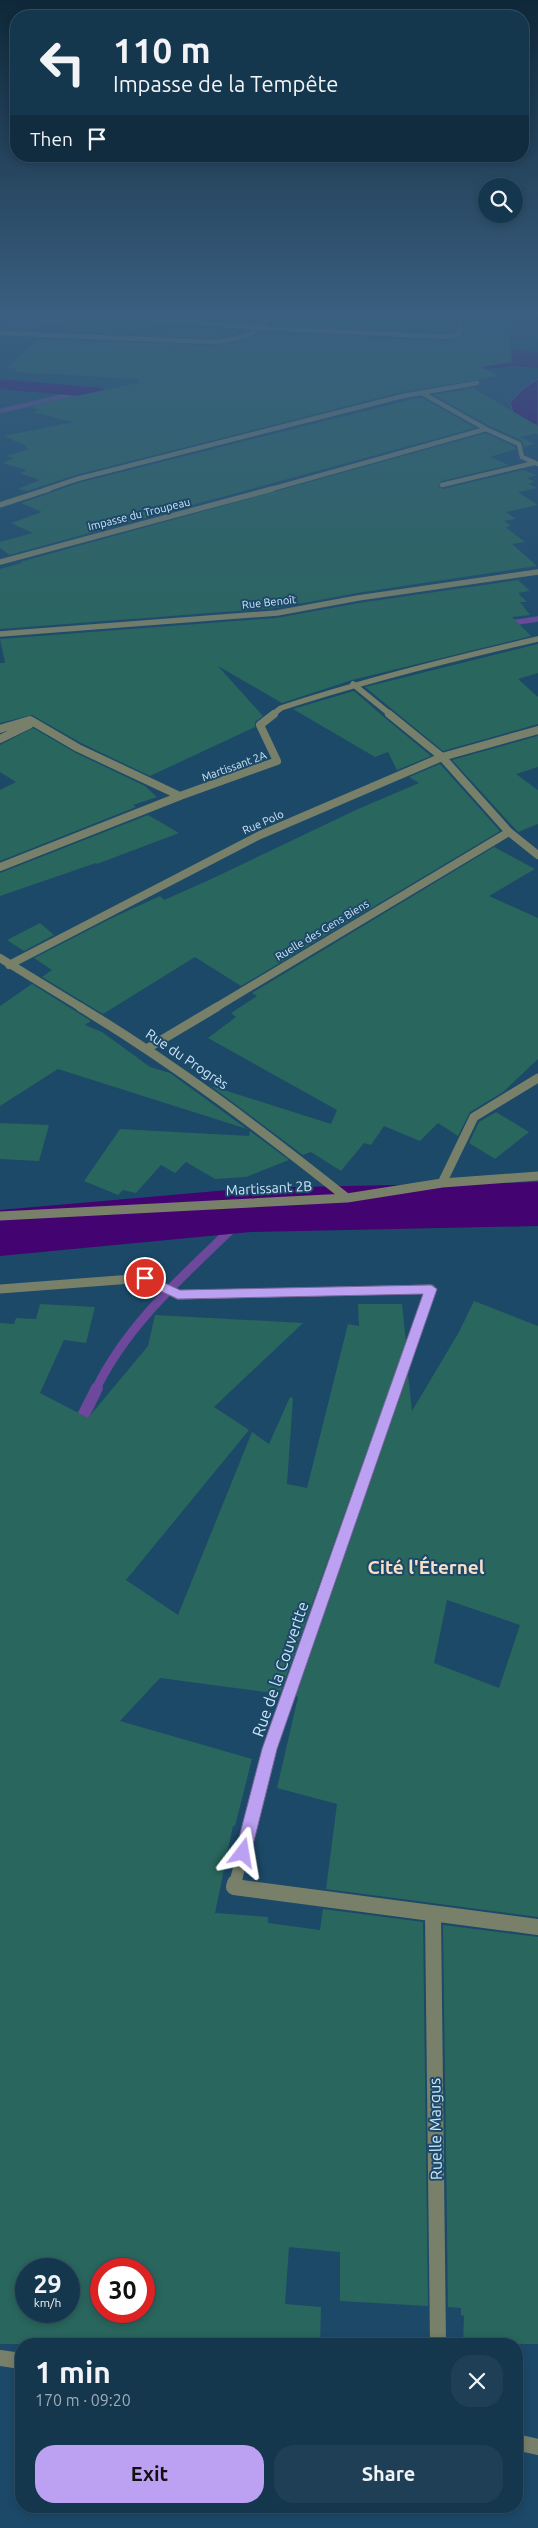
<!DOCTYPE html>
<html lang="en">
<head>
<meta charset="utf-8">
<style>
  body { margin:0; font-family:Ubuntu,sans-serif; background:#1e3f55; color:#f1f3f6; height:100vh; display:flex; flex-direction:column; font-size:19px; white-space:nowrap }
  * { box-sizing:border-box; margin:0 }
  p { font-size:16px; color:#9dacb6 }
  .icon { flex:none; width:28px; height:28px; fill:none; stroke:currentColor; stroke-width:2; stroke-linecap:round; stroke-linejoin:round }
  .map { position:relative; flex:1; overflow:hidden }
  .details { position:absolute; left:15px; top:2338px; width:508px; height:175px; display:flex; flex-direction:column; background:#15374e; border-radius:20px; box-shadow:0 2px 8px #0003,0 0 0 1px #345166 }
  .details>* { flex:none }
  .banner { position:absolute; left:10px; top:10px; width:519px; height:152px; border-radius:20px; box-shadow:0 2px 8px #0003,0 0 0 1px #345166; background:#15374e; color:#f1f3f6; overflow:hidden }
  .tools { position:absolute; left:478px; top:178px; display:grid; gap:10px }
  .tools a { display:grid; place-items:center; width:45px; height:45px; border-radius:50%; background:#15374e; box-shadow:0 2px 8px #0003,0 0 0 1px #345166; font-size:25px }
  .speed { position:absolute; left:15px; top:2258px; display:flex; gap:10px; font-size:25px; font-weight:700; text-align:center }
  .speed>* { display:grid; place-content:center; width:65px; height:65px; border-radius:50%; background:#15374e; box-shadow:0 2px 8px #0003,0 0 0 1px #345166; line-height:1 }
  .speed small { font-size:12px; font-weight:400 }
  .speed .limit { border:8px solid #d22; background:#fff; color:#111 }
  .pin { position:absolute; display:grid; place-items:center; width:42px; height:42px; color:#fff; margin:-21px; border:2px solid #fff; border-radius:50%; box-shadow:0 1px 5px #0007 }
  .me { position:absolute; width:55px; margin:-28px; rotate:14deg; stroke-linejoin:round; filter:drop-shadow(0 0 4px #0008) }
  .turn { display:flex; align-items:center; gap:18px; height:105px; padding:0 20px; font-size:22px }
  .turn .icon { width:65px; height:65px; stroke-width:2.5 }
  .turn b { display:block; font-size:35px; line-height:42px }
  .then { display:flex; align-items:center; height:48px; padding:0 20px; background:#0003; gap:10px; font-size:19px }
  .round { display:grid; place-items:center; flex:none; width:52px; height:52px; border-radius:20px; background:#1e3f55 }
  .overview { display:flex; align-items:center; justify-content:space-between; height:85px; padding:0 20px }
  h1 { font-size:30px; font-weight:600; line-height:38px }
  .button { display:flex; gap:10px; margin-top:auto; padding:10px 20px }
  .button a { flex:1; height:58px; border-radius:20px; background:#bca0f2; color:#111; font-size:20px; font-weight:600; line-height:58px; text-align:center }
  .button a+a { background:#1e3f55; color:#f1f3f6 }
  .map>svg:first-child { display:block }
  .water { fill:#430472; stroke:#6d489b }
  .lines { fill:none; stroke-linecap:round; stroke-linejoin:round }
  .stream-far3 { stroke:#6d489b; stroke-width:4.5 }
  .stream-far2 { stroke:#6d489b; stroke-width:5.5 }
  .stream-far1 { stroke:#6d489b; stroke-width:9 }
  .stream { stroke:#6d489b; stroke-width:12 }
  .canal { fill:#430472; fill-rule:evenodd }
  .river { fill:#430472; fill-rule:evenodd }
  .building { fill:#29665d; fill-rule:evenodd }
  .minor-far5 { stroke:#78806a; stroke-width:4.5 }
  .minor-far4 { stroke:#78806a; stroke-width:5.5 }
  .minor-far3 { stroke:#78806a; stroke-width:8 }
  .minor-far2 { stroke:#78806a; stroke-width:9 }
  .minor-far1 { stroke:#78806a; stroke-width:12 }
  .minor { stroke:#78806a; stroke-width:16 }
  .route { fill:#bca0f2; stroke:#7a689d }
  .labels { text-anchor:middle; stroke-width:4; stroke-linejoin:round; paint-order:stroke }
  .far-street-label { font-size:11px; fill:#cfe7fa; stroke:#1c4968 }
  .street-label { font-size:14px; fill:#cfe7fa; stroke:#1c4968 }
  .near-street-label { font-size:16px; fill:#cfe7fa; stroke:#1c4968 }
  .district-label { font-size:19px; font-weight:bold; fill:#f7dec8; stroke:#1c4968 }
</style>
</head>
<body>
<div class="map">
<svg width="538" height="2528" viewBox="0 0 538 2528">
  <rect width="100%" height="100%" fill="#1c4968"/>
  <path class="water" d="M538 379V434L515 419 510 403 522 389Z"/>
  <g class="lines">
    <path class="stream-far3" d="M0 411 73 394 101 393"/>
    <path class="stream-far2" d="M505 624 538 619"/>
    <path class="stream-far1" d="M96 1389C131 1317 195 1266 251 1210"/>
    <path class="stream" d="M78 1426 97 1388"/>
    <path class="canal" d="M520 316H538V324L522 319Z
      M0 379 101 388 109 393 101 398 0 389Z"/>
    <path class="river" d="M514 350 538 352V368L514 366 426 376 417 373 413 368 417 363 426 360Z
      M538 1182V1226L251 1232 0 1256V1210L251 1188Z"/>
  </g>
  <path class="building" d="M162 316H265L258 324Z
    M274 316 323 318V316H430L425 321 456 322 455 331 449 333 269 324Z
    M73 323H149L246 331 213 338 56 331Z
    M464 323 510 327 512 362 482 367 499 376 402 392 76 475 27 491 18 489 40 480 20 473 27 470 3 463 14 458 7 456 29 449 25 447 27 446 3 436 74 422 32 412 41 410 29 406 138 383V379L14 372 17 369 7 368 33 343 41 339 213 346 239 342 260 332 450 341 462 336Z
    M473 388 538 426V433L520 437 535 444 524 447 521 440 488 425 433 395Z
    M421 397 475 428 9 555 0 548V542L33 533 11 523 42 512 21 503 53 492 78 483Z
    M486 433 515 447 516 449 490 457 509 465 441 481 438 486 443 489 523 470 537 475 527 478 535 482 528 484 537 488 518 492 538 505 506 512 516 519 504 521 511 526 505 527 525 542 512 544 537 566 357 593 276 608 0 629V569L22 563 20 562Z
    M518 580 530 591 518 593 527 602H520L530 615 512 617 531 636 352 680 282 703 218 666 263 716 255 722V727L150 776 81 743 32 715 0 723V663H5L0 639 277 618 359 603Z
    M538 644V673L518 679 538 697V724L443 751 365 687Z
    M354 691 385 718 431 756 397 770 388 752 375 757 293 709Z
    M33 728 76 753 145 786 157 797 133 805 136 807 0 861V790L16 782 0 772V745Z
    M538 736V767L516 774 538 790V824L518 832 452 760Z
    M440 764 500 831 241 986 195 957 103 1014 42 977 52 970 34 958 114 917 160 896 164 900 207 881 358 809 419 783 409 777Z
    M148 815 179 833 97 864 96 863 0 896V873Z
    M494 847 535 869 489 896 538 918V1059L503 1092 470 1112 458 1136 438 1123 420 1141 384 1126 371 1145 364 1143 341 1171 311 1152 303 1155 211 1086 331 1124 337 1110 208 1038 236 1017 231 1013 257 996 252 993Z
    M40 923 54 935 24 951 7 940Z
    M32 984 91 1021 85 1025 102 1032 150 1067 170 1073 247 1129 58 1069 0 1106V1006Z
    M496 1112 529 1132 495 1159 469 1143 479 1122Z
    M0 1123 49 1125 39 1161 0 1159Z
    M120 1129 249 1136 250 1131 289 1160 246 1177 215 1179 186 1162 175 1173 161 1165 136 1193 123 1190 118 1195 84 1181Z
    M474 1301 538 1326V1917L326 1889 337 1804 277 1788 298 1697 296 1696 408 1374 412 1411 459 1332ZM447 1600 520 1625 499 1688 434 1663Z
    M40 1304 95 1307 86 1343 64 1340 40 1393 88 1418 148 1346 155 1315 303 1323 214 1407 249 1430 126 1580 178 1615 252 1432 269 1444 290 1397 293 1398 287 1484 307 1488 348 1324 359 1326 358 1304H402L406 1342 280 1694 160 1678 120 1721 252 1759 235 1826H233L215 1913 268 1917V1923L320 1930 323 1909 423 1922 428 2306 340 2301V2252L289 2247 285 2304 321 2307 320 2344H0V1323L14 1324 16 1318 36 1319ZM26 2269H69V2311H26ZM101 2269H144V2311H101Z
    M443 1925 538 1937V2344H463L464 2316 461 2315V2308L448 2307Z"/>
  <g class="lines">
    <path class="minor-far5" d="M0 318 149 319 261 328 450 337 459 334 460 316
      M0 333 213 342C236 340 257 336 270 316
      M422 393 486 429 519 444 522 457 538 464
      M442 485 534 463
      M45 490 77 479 403 396 477 383
      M268 490 486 429"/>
    <path class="minor-far4" d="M0 505 49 489
      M0 562 272 489
      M0 634 277 613 358 598 538 572
      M353 684 391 715
      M272 715 281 708C366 680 451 659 538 639"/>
    <path class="minor-far3" d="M389 714 442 757 509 832 538 855
      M0 729 30 720 78 748 180 796
      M0 739 29 725
      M0 867 180 796 277 761 260 725 274 714
      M0 958 82 1008
      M9 965 260 835 442 757 538 730
      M215 1008 509 832"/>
    <path class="minor-far2" d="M80 1007C176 1065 259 1128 347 1198
      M148 1048 217 1007
      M442 1183 474 1117 538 1078
      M0 1216 347 1198 442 1183 538 1176
      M0 1289 145 1278 178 1295 431 1289 396 1389"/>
    <path class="minor-far1" d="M235 1884 269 1749 396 1388"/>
    <path class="minor" d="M235 1883 234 1887 538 1927
      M433 1915 438 2344
      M0 2358 21 2361
      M516 2442 538 2447"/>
  </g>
  <linearGradient id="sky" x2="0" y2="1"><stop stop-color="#0f2839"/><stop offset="0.47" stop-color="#3a5f80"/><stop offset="1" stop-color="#3a5f80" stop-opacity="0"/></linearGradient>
  <rect width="538" height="670" fill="url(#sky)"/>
  <path class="route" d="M145 1274 180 1290 431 1285 437 1289 277 1749 251 1853 248 1858 243 1861 237 1858 235 1853 262 1749 423 1294 178 1299 141 1282V1275Z"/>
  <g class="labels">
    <g class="far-street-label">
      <text transform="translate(139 514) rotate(-14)" y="4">Impasse du Troupeau</text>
      <text transform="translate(269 602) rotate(-6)" y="4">Rue Benoît</text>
      <text transform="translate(234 766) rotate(-20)" y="4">Martissant 2A</text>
      <text transform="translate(263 822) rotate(-24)" y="4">Rue Polo</text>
      <text transform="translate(322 930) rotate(-31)" y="4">Ruelle des Gens Biens</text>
    </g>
    <g class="street-label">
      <text transform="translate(187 1059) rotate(34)" y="5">Rue du Progrès</text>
      <text transform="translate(269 1188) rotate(-3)" y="5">Martissant 2B</text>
    </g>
    <g class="near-street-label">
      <text transform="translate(280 1669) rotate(-71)" y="6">Rue de la Couvertte</text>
      <text transform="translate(435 2129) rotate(-91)" y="6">Ruelle Margus</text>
    </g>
    <g class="district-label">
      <text x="426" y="1574">Cité l'Éternel</text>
    </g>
  </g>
</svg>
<div class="tools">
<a><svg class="icon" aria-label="search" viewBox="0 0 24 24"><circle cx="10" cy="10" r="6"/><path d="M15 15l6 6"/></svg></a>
</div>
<div class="speed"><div>29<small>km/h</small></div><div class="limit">30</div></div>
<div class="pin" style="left:145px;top:1278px;background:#d93025"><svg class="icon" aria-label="arrive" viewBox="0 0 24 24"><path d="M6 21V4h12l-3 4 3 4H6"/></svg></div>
<svg class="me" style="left:243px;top:1853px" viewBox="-20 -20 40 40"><path d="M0-17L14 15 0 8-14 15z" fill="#bca0f2" stroke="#fff" stroke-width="4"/></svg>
<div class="banner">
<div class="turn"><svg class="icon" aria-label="left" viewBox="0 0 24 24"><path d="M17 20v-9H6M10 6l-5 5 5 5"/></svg><div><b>110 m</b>Impasse de la Tempête</div></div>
<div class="then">Then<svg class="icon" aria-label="arrive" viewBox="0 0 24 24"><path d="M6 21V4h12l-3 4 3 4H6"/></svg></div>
</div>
<section class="details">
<div class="overview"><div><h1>1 min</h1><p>170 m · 09:20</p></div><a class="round"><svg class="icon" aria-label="close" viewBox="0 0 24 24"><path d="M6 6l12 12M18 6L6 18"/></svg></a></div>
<div class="button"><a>Exit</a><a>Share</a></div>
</section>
</div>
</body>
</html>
